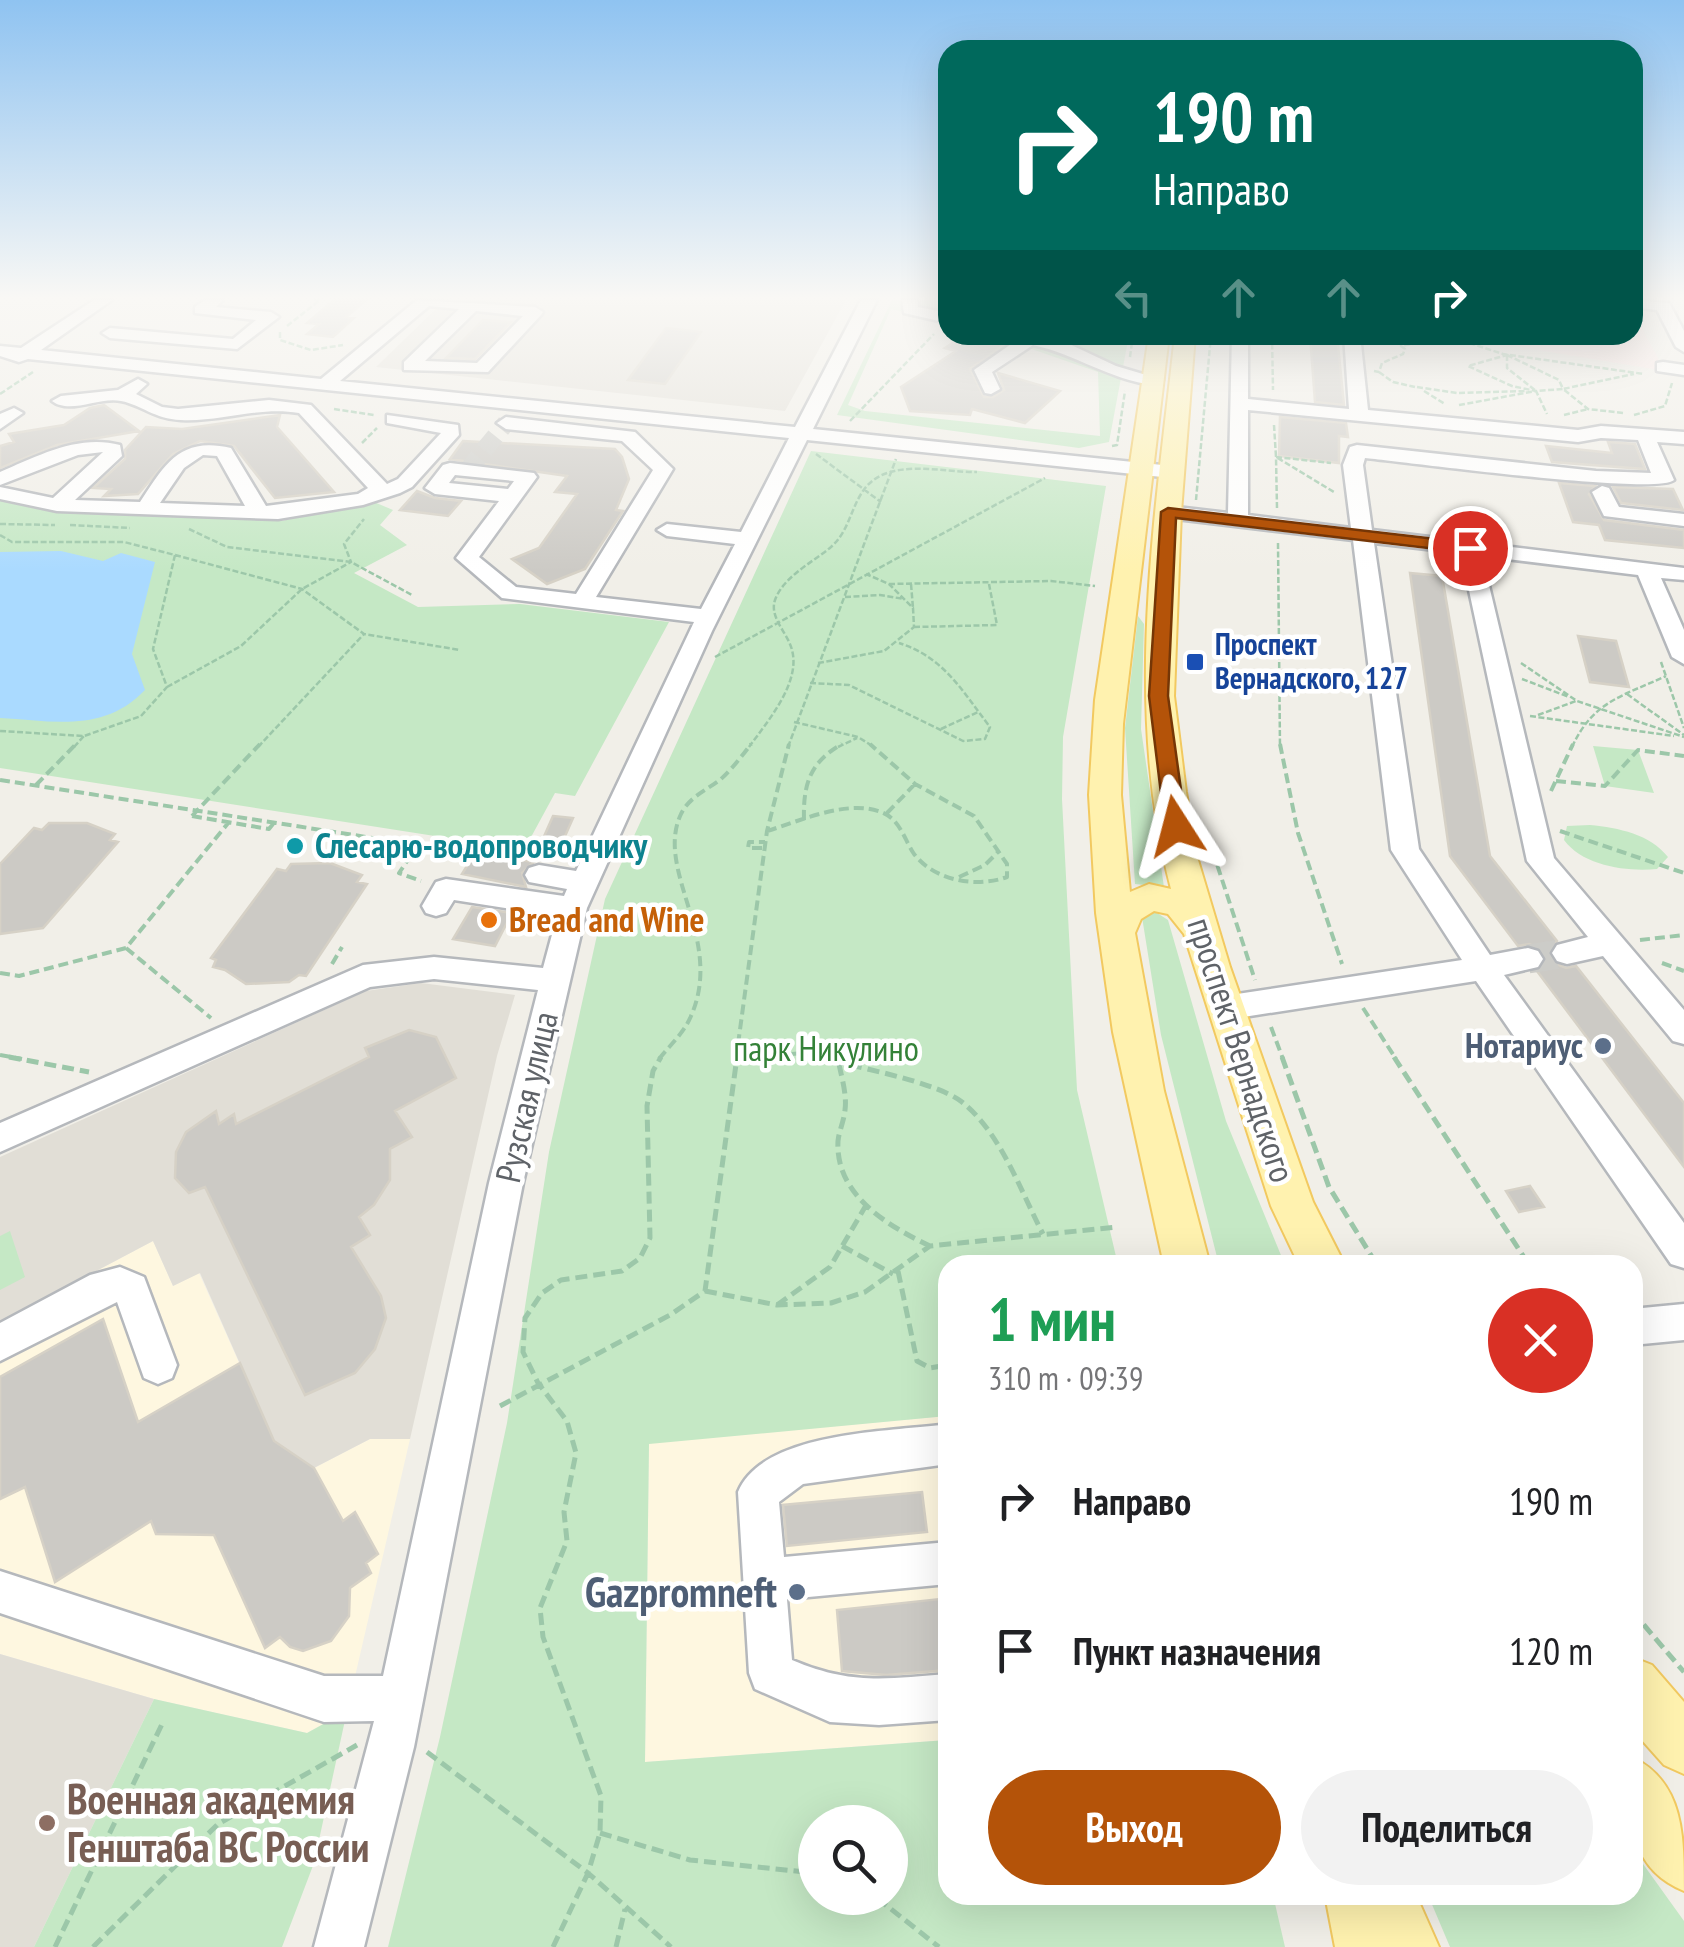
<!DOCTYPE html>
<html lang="ru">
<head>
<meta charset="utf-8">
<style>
  body { margin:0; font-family:"PT Sans Narrow",sans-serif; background:#f2f2f2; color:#202124; height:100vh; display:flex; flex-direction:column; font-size:38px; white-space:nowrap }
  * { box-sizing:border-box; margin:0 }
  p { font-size:32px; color:#757577 }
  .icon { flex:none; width:55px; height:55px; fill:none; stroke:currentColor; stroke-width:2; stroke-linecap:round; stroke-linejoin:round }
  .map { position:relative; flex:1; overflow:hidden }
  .details { position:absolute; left:938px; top:1255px; width:705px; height:650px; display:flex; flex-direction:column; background:#fff; border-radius:30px; box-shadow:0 10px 40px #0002 }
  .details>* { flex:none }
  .guide { position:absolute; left:938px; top:40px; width:705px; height:305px; border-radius:30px; box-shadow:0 10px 40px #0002; background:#00695c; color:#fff; overflow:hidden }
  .controls { position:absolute; left:798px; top:1805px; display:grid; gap:20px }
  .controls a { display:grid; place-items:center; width:110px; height:110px; border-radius:50%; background:#fff; box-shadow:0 10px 40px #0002; font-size:50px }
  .pin { position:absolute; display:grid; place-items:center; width:85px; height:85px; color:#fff; margin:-42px; border:5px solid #fff; border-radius:50%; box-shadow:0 2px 10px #0007 }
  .me { position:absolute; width:110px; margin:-55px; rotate:351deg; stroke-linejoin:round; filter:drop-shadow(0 0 8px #0008) }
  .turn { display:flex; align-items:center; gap:35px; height:210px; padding:0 50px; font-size:45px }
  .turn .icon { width:130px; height:130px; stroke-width:2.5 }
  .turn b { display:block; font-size:70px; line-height:85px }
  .lanes { display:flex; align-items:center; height:95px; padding:0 50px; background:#0003; justify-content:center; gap:50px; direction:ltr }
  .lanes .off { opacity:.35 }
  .round { display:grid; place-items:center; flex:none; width:105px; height:105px; border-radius:52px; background:#f2f2f2 }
  .summary { display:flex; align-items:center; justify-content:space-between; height:170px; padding:0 50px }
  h1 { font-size:60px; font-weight:800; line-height:75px; color:#1e9e55 }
  .cta { display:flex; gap:20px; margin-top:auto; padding:20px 50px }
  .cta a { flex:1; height:115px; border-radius:60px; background:#b45309; color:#fff; font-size:40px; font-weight:800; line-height:115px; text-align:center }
  .cta a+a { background:#f2f2f2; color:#202124 }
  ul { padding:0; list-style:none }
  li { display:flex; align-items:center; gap:30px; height:150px; padding:0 50px }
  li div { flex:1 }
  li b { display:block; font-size:38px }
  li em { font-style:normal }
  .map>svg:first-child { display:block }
  .commercial { fill:#fef7e0 }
  .education { fill:#e1ded6 }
  .medical { fill:#fce8e6 }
  .green { fill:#c5e8c5; fill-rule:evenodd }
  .water { fill:#aadaff }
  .building { fill:#cccac5; stroke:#d6d1c6; stroke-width:2.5 }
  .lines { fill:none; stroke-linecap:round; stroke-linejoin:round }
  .minor-tunnel-far1 { stroke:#ccccc8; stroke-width:18; stroke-dasharray:18 9; stroke-linecap:butt }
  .minor-tunnel { stroke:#ccccc8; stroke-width:29; stroke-dasharray:29 14; stroke-linecap:butt }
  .minor-casing { stroke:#b5b8bc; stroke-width:5 }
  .major-casing { stroke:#f2c960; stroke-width:4 }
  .path-far2 { stroke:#9cc7a9; stroke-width:2.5; stroke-dasharray:6 2.5; stroke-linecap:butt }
  .path-far1 { stroke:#9cc7a9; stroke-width:4; stroke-dasharray:10 5; stroke-linecap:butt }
  .path { stroke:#9cc7a9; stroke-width:5; stroke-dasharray:12 6; stroke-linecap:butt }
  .minor { fill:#fff; fill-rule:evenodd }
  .major { fill:#fff2af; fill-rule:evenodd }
  .route { fill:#b45309; stroke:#753606; stroke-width:2.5 }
  .transit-dot { fill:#1a4fb4; stroke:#fff; stroke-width:4 }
  .culture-dot { fill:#0f9aa8; stroke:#fff; stroke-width:4 }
  .food-dot { fill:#e8710a; stroke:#fff; stroke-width:4 }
  .service-dot { fill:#5c6f8a; stroke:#fff; stroke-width:4 }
  .education-dot { fill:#8d6e63; stroke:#fff; stroke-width:4 }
  .labels { text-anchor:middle; stroke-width:9; stroke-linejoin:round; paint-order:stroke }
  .far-transit-label { font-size:30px; font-weight:bold; fill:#164399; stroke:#fff; text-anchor:start }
  .culture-label { font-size:35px; font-weight:bold; fill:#0d838f; stroke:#fff; text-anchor:start }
  .food-label { font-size:35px; font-weight:bold; fill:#c56008; stroke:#fff; text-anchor:start }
  .service-label { font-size:35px; font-weight:bold; fill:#4e5e75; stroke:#fff; text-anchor:end }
  .park-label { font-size:35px; fill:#348238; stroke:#fff }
  .street-label { font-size:35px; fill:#5f6368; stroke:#fff }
  .near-service-label { font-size:42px; font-weight:bold; fill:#4e5e75; stroke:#fff; text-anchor:end }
  .near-education-label { font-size:42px; font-weight:bold; fill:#785e54; stroke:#fff; text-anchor:start }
</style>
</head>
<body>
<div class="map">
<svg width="1684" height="1947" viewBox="0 0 1684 1947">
  <rect width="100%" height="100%" fill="#f1efe8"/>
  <path class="commercial" d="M153 1241 173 1286 199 1273 274 1441 314 1468 370 1439H410L347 1711 307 1733 154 1699 0 1654V1322Z
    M947 1416V1740L645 1762 649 1443Z"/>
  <path class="education" d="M445 300H846L785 411 376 367Z
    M421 983 515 995 497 1056 410 1439H370L314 1468 274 1441 200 1273 173 1286 153 1241 0 1322V1157L366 991Z
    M0 1654 154 1699 34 1947H0Z"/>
  <path class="medical" d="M1633 312 1665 371 1490 342 1479 335H1632Z"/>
  <path class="green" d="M892 300H947V322L891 309 848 405 865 411 1100 436 1098 372 1017 344 1016 336 1011 335H1129L1109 442 1079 448 837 415Z
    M811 451 1106 486 1063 737 1062 799 1077 1090 1118 1265H948L947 1416 649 1444 645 1762 947 1740 948 1895H1273L1285 1947H388L440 1737 507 1423 549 1152 605 899ZM815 1822H890V1898H815Z
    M0 499 63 511 281 521 374 502 393 510 380 525 407 545 354 573 418 607 520 604 669 622 575 796 555 793 524 850 0 768Z
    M1138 616 1144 624 1141 729 1164 887 1135 884 1125 728Z
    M1593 746 1638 750 1654 793 1605 786Z
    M1590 825C1619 828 1650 834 1668 857L1657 869C1627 872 1583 866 1564 840L1567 826Z
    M1154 911 1168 920 1226 1121 1285 1265H1219L1161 1035 1142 917Z
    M10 1231 25 1277 0 1290V1236Z
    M154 1699 307 1733 347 1711 314 1863 282 1947H34Z
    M1633 1850 1684 1921V1947H1450L1428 1895H1632Z"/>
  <path class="water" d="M61 551 103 561 121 553 155 562 132 654 145 690C104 733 54 721 0 718V552Z"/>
  <path class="building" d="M334 300H366L346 317 354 318 333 337 307 334 319 324 307 323Z
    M483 320 511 322 475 359 446 358Z
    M666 328 701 332 665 384 628 380Z
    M965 335H994L1011 340 970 369 984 397H993L1004 390 998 373 1060 391 1025 423 972 409 970 415 910 411 901 387 956 351 945 348Z
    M1310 335H1337L1344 405 1315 402Z
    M104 405 139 431 57 445 0 468V446L14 442 9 434 64 425 90 408Z
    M280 415 277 427 334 492 275 498 234 446 200 441 173 454 138 494 104 496 111 489 93 488 125 459V450L146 427 182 429Z
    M1280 417 1346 423 1348 437 1339 436V463L1279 456Z
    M463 441 615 449 622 457 629 479 616 510 623 511 585 569 547 584 512 559 539 548 577 494 555 492 567 476 450 459Z
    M1608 442 1635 444 1645 469 1552 462 1546 446 1612 453Z
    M1559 483 1595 486 1589 494 1604 520 1684 530V548L1605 540 1599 525 1573 522Z
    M1613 487 1673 489 1683 510 1621 503Z
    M417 491 435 498 461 501 448 516 400 510Z
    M1410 573 1442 576 1490 856 1557 941 1549 951 1554 963 1566 968 1576 966 1684 1103V1167L1537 971 1546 961 1541 949 1529 944 1518 946 1450 856Z
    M1578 636 1616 641 1629 687 1590 682Z
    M553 816 573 818 562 843 542 841Z
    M49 823H87L115 834 110 840 118 842 43 928 0 934V864L34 828 42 830Z
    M475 853 534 862 522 873 526 887 462 874Z
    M330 863 362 875 357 882 367 884 306 976 299 975 289 982 246 984 225 970 213 967 216 960 211 958 277 869 286 871 291 864Z
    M472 907 512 913 495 946 453 939Z
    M409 1030 436 1037 456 1078 395 1111 412 1137 390 1149V1180L374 1205 359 1217 370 1235 351 1247 381 1296 386 1318 375 1349 355 1373 305 1395 205 1187 189 1193 175 1178 176 1152 186 1132 216 1111 219 1124 234 1114 236 1124 369 1057 365 1048Z
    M1530 1186 1544 1207 1519 1212 1506 1191Z
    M103 1319 138 1422 240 1363 274 1441 314 1468 343 1521 355 1512 378 1554 366 1563 371 1573 350 1588 349 1616 331 1641 303 1651 290 1647 280 1637 265 1648 214 1535 156 1534 151 1521 55 1582 25 1487 0 1499V1377Z
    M922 1492 927 1532 787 1546 783 1505Z
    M940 1599 948 1670 886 1675 842 1671 837 1610Z"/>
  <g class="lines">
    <path class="minor-tunnel-far1" d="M467 471 506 423"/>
    <path class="minor-tunnel" d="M1528 959 1567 953"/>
    <defs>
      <path id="minor" d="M94 300H112L41 350 321 379 417 300 535 307 543 312 541 315 488 372 404 370V362L459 309 429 306 340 381 795 427 861 300H877L813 429 1172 466 1182 472 1172 478 807 440 712 631 587 908 523 1183 414 1747 364 1947H314L374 1721 324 1722 0 1613V1571L324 1676H383L489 1183 538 990 434 979 370 987 0 1152V1123L363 965 434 957 543 968 557 916 454 900 446 913 436 916 426 913 422 906 436 882 446 879 564 896 567 889 529 882 525 875 529 868 539 865 576 871 694 622 502 598 456 558 499 501 435 494 425 488 443 465 450 463 534 473 537 477 479 557 516 587 576 594 653 470 622 441 506 429 497 423 506 417 635 432 673 469 596 597 701 609 735 544 667 536 657 530 667 524 741 532 789 438 28 359 19 362 0 356V346L21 348ZM476 311 523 316 477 363 425 361ZM455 475 514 481 508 489 449 483Z
        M205 300H223L216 307 271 312 279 317 237 349 110 338 102 333 110 328 233 339 256 320 195 313V307Z
        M902 300H918V307L948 313V323L904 313Z
        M1632 300 1669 303 1684 331V352L1676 347 1657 310 1632 307Z
        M1024 335 1067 343 1116 366 1163 380 1154 385C1110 380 1075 354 1033 345L992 372 1000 389 991 394 985 393 974 370Z
        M1232 335H1248V399L1349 409 1344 335H1360L1368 410 1578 430 1601 426 1684 432V444L1657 442 1674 480C1656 496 1407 462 1365 458L1363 465 1372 530 1684 568V580L1661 578 1684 630V664L1672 657 1638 575 1482 556 1554 858 1684 1010V1044L1673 1041 1603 956 1567 964 1557 961 1552 953 1557 945 1588 937 1527 861 1461 553 1374 543 1419 849 1490 955 1528 948 1538 951 1543 959 1538 967 1504 975 1684 1223V1268L1671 1264 1476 981 1224 1020 1213 1017 1209 1008 1213 999 1224 996 1462 960 1391 850 1353 540 1168 518 1158 512 1168 506 1228 513ZM1248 410 1578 442 1601 438 1638 440 1651 473 1596 471 1357 445 1350 447 1343 465 1351 528 1248 515Z
        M1663 362 1684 365V375L1657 371V363Z
        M138 379 147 384 136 394 162 407 178 409 269 400 311 405 387 484 398 479 441 433 387 423V415L458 425 459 435 412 487 400 493 363 505 278 519 57 511 0 499V487L53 498 103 452 78 455 0 485V472C38 456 78 434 120 445L122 456 75 500 140 502C165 464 180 436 231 448L266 506 358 494 368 488 299 413C259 406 221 422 181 420 154 419 142 405 121 401 100 396 70 415 52 401L61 396 118 390ZM203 455 217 456 245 506 160 503 184 468Z
        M14 408 23 413 0 429V414Z
        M1602 486 1609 488 1619 507 1684 514V526L1604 516 1592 492Z
        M120 1267 144 1277 177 1365 172 1378 158 1384 144 1378 117 1302 0 1361V1323L90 1275Z
        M1684 1304V1340L1632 1345V1309Z
        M948 1424V1464L803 1484 779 1502 784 1557 948 1542V1584L787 1599 792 1660C851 1685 885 1679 948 1674V1720L879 1725 830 1722 755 1689 749 1673 738 1492C763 1431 890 1432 948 1424Z"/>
      <path id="major" d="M1149 335H1169L1123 724 1121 795 1130 892 1149 884 1171 889C1123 708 1155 517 1175 335H1195L1181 512 1174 696 1186 792 1198 860 1230 967 1313 1202 1345 1265H1299L1271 1206 1184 934 1168 914 1154 911 1141 919 1135 933 1164 1091 1210 1265H1164L1113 1032 1096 913 1089 795 1095 700Z
        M1632 1657 1652 1665 1684 1702V1774L1664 1765 1632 1729Z
        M1632 1757C1684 1782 1684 1836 1684 1891 1623 1866 1632 1812 1632 1757Z
        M1325 1895H1416L1439 1947H1335Z"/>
    </defs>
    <use href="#minor" class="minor-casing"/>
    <use href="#major" class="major-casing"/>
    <path class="path-far2" d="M287 326 320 300H312
      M280 332V340L311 350 343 345
      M1272 335 1273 390
      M1445 335 1503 354 1644 374
      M1507 355 1559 380 1563 389 1536 391 1547 414
      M1507 355V368L1536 391
      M1130 357 1133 335
      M1374 371 1379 372 1382 363 1403 354 1405 349 1401 346 1445 338
      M1379 372 1393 382 1415 387
      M1417 387 1457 393 1526 391
      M1424 391 1445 404
      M0 394 33 372
      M1459 405 1536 391 1512 386 1468 366 1507 355 1503 354
      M334 409 374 415
      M1623 413 1588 409 1563 389 1634 374
      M1564 415 1588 409
      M1634 415 1665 406 1672 383
      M850 421 934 334
      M1274 425 1276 457 1334 492
      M362 443 377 428
      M1112 446 1117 445 1125 391
      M816 454 881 502
      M1196 500 1211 335
      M1277 508 1276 457 1331 463
      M0 524 55 525
      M70 525 130 528
      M189 529 227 547 351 562 412 595
      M0 535 12 542H124L175 555 153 649 167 687 141 716 84 736 0 731
      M1278 543 1280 747
      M175 555 302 589 364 634 460 650
      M889 584 1051 581 1095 586
      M911 584 913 608
      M845 597 880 595 904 599
      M914 627 997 625 989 584
      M715 657 1045 478
      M1661 662 1684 728
      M818 663 884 651 914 627 913 608 889 584 866 574
      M1521 663 1577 701 1684 737
      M1522 679 1569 697
      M810 683 849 685 963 741 985 739 990 727C963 692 944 657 899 643
      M167 687 241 646 302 589 351 562 344 544 364 519
      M1627 694 1684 735
      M1538 715 1576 701
      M1530 716 1674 736
      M794 722 858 737 874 747
      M941 729 978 712
      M74 747 84 736
      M258 747 364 634
      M749 747C767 722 801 683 792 650 788 633 769 618 775 600 783 577 813 562 831 547 848 532 850 512 861 494 884 455 941 473 977 472
      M788 747 896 459
      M838 747 857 738
      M1572 747C1593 701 1623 696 1666 676"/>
    <path class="path-far1" d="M1280 744 1298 833 1342 964
      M0 780 418 845 399 873 421 881
      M1556 781 1605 786 1638 750 1684 756
      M36 785 76 744
      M1551 791 1573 744
      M887 813 915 784
      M192 816 260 744
      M192 816 269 829 273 824
      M804 820C803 784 810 762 842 744
      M767 831C800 821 847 799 881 812 900 819 904 839 914 854 935 881 976 888 1007 877V864L974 816 915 784 870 744
      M1560 831 1684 873
      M1208 837 1255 980
      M762 848H748L749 842H765
      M959 877 985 865 999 851
      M1640 940 1684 935
      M126 948 211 1018
      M1662 963 1684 971
      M332 964 342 947
      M0 973 19 976 126 948 229 822
      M1363 1008 1396 1059
      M1271 1027 1283 1059
      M0 1055 22 1059
      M659 1059C670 1045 684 1033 691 1016 725 939 654 871 681 814 689 797 707 790 721 779 732 769 742 756 751 744
      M736 1059 767 831 789 744
      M745 1059 801 1053 824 1059"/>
    <path class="path" d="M9 1057 89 1072
      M815 1057C851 1066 935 1081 962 1102 1001 1133 1021 1192 1043 1234
      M1282 1057 1329 1187 1377 1265
      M1394 1057 1529 1265
      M737 1060 768 1057
      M839 1064C842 1079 847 1095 845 1110 844 1121 839 1131 838 1141 835 1195 888 1226 930 1246
      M842 1246 893 1274
      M898 1271 917 1361 930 1368 948 1365
      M705 1291 777 1305 831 1303 865 1292 930 1246 1117 1227
      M777 1305 830 1267 865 1207
      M500 1406 670 1315 705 1291 737 1057
      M1632 1611 1684 1672
      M427 1752 588 1873 671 1947
      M600 1833 690 1860 815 1873
      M877 1898 939 1947
      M55 1947 163 1722
      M93 1947 218 1824 357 1745
      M553 1947 588 1873 600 1833 601 1796 543 1637 540 1608 567 1541 564 1512 576 1453 567 1421 538 1383 523 1352 525 1318 542 1293 561 1280 622 1271 640 1258 650 1238 647 1106 653 1071 661 1057
      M616 1947 625 1909"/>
    <use href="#minor" class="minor"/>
    <use href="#major" class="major"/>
  </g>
  <linearGradient id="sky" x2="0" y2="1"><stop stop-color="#8fc3f1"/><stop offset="0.52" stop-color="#f9f8f5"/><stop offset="1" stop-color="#f9f8f5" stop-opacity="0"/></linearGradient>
  <rect width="1684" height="572" fill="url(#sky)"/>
  <path class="route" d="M1168 508 1470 543 1478 548 1470 553 1176 518 1168 696 1186 826 1176 833 1165 826 1149 696 1161 512Z"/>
  <rect class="transit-dot" x="1185" y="652" width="20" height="20" rx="5"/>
  <circle class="culture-dot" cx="295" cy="846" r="10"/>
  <circle class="food-dot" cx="489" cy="920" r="10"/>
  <g class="service-dot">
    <circle cx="1603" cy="1046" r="10"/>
    <circle cx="797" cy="1592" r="10"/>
  </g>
  <circle class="education-dot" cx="47" cy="1823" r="10"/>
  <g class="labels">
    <g class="far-transit-label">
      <text x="1215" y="655">Проспект<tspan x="1215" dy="34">Вернадского, 127</tspan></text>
    </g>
    <g class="culture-label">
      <text x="315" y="858">Слесарю-водопроводчику</text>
    </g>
    <g class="food-label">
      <text x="509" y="932">Bread and Wine</text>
    </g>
    <g class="service-label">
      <text x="1583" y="1058">Нотариус</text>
    </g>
    <g class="park-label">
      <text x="826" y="1061">парк Никулино</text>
    </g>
    <g class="street-label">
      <text transform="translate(1241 1050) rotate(72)" y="12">проспект Вернадского</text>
      <text transform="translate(527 1097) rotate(-77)" y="12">Рузская улица</text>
    </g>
    <g class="near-service-label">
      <text x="777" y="1607">Gazpromneft</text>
    </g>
    <g class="near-education-label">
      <text x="67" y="1814">Военная академия<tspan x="67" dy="48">Генштаба ВС России</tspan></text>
    </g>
  </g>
</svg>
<div class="controls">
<a><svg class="icon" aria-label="search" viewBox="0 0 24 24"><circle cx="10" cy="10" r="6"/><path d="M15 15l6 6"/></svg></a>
</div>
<div class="pin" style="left:1470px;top:548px;background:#d93025"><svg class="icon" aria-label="arrive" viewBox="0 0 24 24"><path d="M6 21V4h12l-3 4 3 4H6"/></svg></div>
<svg class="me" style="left:1176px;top:826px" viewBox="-20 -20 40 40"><path d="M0-17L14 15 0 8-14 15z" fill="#b45309" stroke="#fff" stroke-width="4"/></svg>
<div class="guide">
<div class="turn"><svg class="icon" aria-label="right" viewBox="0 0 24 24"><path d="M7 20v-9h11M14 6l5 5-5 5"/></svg><div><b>190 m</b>Направо</div></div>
<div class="lanes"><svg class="icon off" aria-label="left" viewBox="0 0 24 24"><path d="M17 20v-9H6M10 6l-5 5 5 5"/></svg><svg class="icon off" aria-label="ahead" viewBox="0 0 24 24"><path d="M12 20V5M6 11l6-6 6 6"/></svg><svg class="icon off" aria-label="ahead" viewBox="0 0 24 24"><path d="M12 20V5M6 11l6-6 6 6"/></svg><svg class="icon" aria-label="right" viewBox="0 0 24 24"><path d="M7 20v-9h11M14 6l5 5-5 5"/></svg></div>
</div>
<section class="details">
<div class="summary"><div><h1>1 мин</h1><p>310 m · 09:39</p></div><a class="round" style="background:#d93025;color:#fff"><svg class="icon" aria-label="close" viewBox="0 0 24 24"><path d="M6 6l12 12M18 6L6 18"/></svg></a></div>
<ul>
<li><svg class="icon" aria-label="right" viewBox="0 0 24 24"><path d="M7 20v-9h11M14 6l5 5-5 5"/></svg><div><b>Направо</b></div><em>190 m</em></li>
<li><svg class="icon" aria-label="arrive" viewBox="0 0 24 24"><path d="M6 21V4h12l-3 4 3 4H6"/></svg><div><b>Пункт назначения</b></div><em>120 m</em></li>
</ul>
<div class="cta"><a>Выход</a><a>Поделиться</a></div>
</section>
</div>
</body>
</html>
